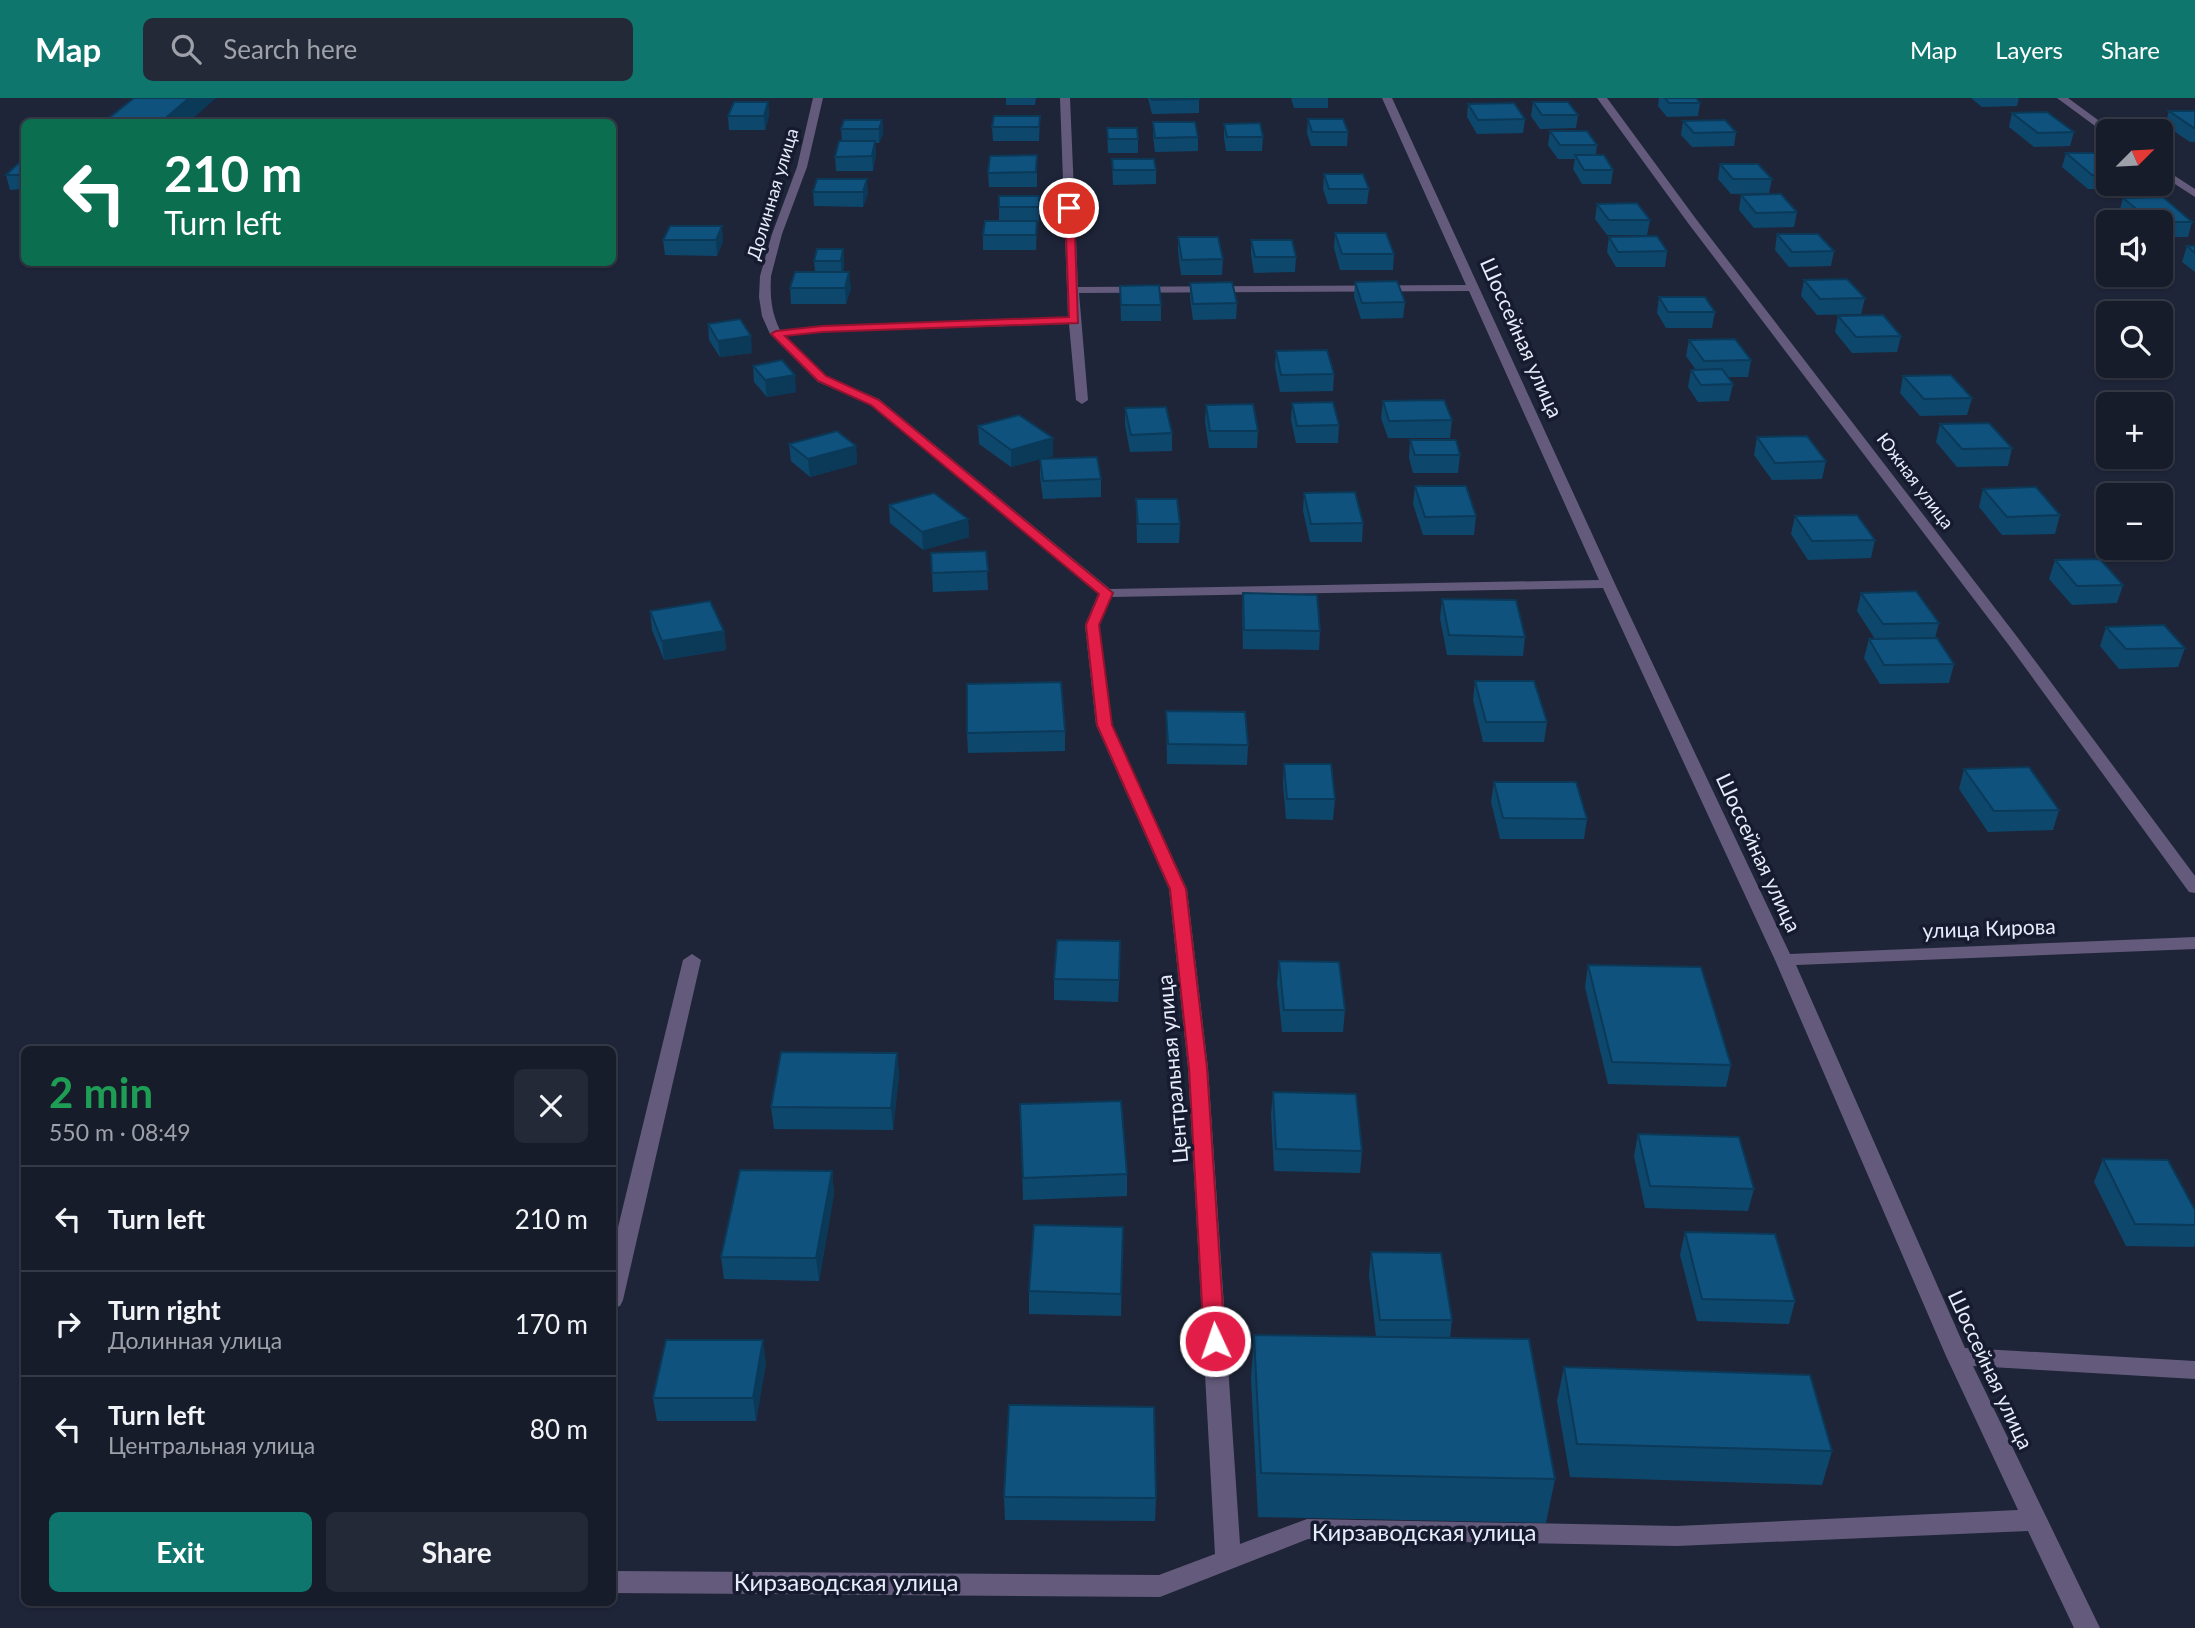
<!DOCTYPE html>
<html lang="en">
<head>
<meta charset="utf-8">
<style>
  body { margin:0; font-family:Lato,sans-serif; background:#242937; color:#f1f3f6; height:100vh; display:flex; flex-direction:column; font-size:26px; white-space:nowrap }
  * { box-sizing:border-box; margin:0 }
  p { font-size:23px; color:#9ea1a9 }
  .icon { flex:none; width:38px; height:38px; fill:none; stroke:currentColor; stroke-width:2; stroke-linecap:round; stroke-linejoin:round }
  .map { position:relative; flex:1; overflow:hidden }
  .drawer { position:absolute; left:21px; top:948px; width:595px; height:560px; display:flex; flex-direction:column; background:#171c2b; border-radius:10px; box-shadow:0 2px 5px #0004,0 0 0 2px #363a47 }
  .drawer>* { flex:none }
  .banner { position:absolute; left:21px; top:21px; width:595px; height:147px; border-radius:10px; box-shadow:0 2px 5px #0004,0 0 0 2px #363a47; background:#0b6e4f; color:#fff; overflow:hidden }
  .needle { width:46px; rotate:66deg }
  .tools { position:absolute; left:2096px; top:21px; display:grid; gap:14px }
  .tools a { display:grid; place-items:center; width:77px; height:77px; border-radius:10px; background:#171c2b; box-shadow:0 2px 5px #0004,0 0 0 2px #363a47; font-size:35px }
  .pin { position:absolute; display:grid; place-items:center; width:60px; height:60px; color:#fff; margin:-30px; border:4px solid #fff; border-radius:50%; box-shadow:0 2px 7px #0007 }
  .me { position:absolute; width:77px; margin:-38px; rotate:357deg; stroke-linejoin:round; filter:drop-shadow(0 0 5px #0008) }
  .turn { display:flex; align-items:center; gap:24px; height:147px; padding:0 28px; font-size:32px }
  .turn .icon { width:91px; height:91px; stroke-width:2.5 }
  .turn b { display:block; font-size:49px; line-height:60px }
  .round { display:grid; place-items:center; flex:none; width:74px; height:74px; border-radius:10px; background:#242937 }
  .headline { display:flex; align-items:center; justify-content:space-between; height:119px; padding:0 28px }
  h1 { font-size:42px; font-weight:700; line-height:52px; color:#1e9e55 }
  .cta { display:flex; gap:14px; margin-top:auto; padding:14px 28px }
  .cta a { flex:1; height:80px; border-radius:10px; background:#0f766e; color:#fff; font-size:28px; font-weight:700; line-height:80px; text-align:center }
  .cta a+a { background:#242937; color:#f1f3f6 }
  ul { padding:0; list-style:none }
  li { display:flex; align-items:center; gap:21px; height:105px; padding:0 28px; border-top:2px solid #363a47 }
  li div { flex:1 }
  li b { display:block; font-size:26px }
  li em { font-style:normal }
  header { display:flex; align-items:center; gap:42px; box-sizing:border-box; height:98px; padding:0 35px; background:#0f766e; color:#fff }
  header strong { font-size:33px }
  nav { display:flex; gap:38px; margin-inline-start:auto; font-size:24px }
  .search { width:490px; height:63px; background:#242937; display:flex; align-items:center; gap:18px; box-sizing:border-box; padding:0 24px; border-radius:10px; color:#9ea1a9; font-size:26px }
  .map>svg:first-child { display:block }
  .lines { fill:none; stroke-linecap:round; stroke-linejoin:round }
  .minor { fill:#645b7c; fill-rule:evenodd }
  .wall { fill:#0e476c }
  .shaded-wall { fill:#0b3958 }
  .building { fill:#10527e; stroke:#0b3958; stroke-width:2 }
  .route { fill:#e11d48; stroke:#92132f; stroke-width:2 }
  .labels { text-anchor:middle; stroke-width:7; stroke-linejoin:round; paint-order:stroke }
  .far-street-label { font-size:18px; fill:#e7ecfa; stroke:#161b2f }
  .street-label { font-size:21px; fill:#e7ecfa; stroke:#161b2f }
  .near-street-label { font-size:24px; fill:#e7ecfa; stroke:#161b2f }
</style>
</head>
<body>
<header>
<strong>Map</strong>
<div class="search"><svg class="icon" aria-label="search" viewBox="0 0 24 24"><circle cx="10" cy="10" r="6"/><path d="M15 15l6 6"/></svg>Search here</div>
<nav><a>Map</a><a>Layers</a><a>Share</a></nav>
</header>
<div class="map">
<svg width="2195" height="1530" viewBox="0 0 2195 1530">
  <rect width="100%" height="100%" fill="#1f2539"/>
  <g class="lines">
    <path class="minor" d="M813 0H823L807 69 782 136 771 178C770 198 771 214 780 232L822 228 1068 219 1060 0H1070L1078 189 1466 187 1382 0H1392L1615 486 1790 856 2195 839V851L1796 867 1965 1250 2195 1263V1281L1973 1268 2100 1530H2074L2028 1433 1677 1448 1308 1441 1160 1499 612 1495V1473L1159 1477 1215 1456 1188 970 1169 791 1096 627 1085 527 1098 496 871 307 818 284 770 236 762 218 759 199 760 178 772 136 797 69ZM1469 193 1599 482 1110 491 879 301 826 278 785 238 822 234 1069 226 1076 302 1082 306 1088 302 1079 195ZM1603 490 1775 862 1946 1258 2018 1412 1677 1428 1307 1421 1240 1446 1208 970 1187 791 1112 627 1099 527 1111 499Z
      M1597 0H1607L1696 121 2018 540 2195 778V795L2189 794 2008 546 1688 125Z
      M2057 0H2068L2113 33 2106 36Z
      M2161 69 2195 91V99L2161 77Z
      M692 856 701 862 623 1202 620 1208 612 1210V1154L683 862Z"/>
  </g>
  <path class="wall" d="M1006 0H1036L1035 7H1006Z
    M1148 0H1199V15L1152 16Z
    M1291 0H1328V10H1294Z
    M1659 0H1696L1700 5 1698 18 1667 19 1658 8Z
    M1971 0H2019L2017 8 1982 9Z
    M768 4 769 18 765 32H729L728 18Z
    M1533 4 1578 17 1576 30 1540 31 1531 18Z
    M1468 6 1525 21 1523 35 1477 36 1467 19Z
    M2169 13H2195V44H2190L2165 27Z
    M2012 15 2074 34 2070 48 2034 49 2009 29Z
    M1040 18 1039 43H993L992 29Z
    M1308 21 1348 34 1347 48H1311L1307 35Z
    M882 22 883 36 879 45H875L876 57 873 73H836L835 59 842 43 841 31Z
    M1683 23 1736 34 1734 48 1692 49 1681 37Z
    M1153 24 1198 39V53L1155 54 1153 38Z
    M1224 26 1263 39 1262 53H1226L1224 40Z
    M1107 30 1138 41V55H1108Z
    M1550 33 1597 47 1596 57 1613 72 1611 86H1582L1573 71 1575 61H1558L1548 47Z
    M2066 55 2109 59V86H2128L2127 91H2088L2062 69Z
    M1037 57V89H989L988 75Z
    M24 60V91L10 92 6 77Z
    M1112 61 1156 72V86L1113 87Z
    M1720 66 1772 81 1769 95 1731 96 1718 81Z
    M1324 76 1369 91 1367 106H1328L1323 91Z
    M817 81 868 96 863 109 814 108 813 94Z
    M1741 97 1797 114 1794 129 1754 130 1739 112Z
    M1039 98V124H1037L1036 152H983V137L999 123V109Z
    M2123 100 2192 124 2188 139H2161V124H2130L2119 115Z
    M1597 106 1650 122 1647 137H1607L1595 121Z
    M670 128 723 143 717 158 665 157 663 142Z
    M1335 135 1394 156 1393 172H1340L1334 150Z
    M1777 136 1834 153 1831 168 1789 169 1775 152Z
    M1178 139 1223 161 1222 177H1181L1178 154Z
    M1609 139 1667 153 1665 169H1616L1607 154Z
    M1251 142 1296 159 1295 174 1254 175 1251 157Z
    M2187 148H2195V174L2182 164Z
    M843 151 844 166 843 174 851 190 846 206H791L790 190 815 174 814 163Z
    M1804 182 1865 200 1861 216 1817 217 1801 198Z
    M1355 184 1405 204 1403 220 1361 221 1354 199Z
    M1190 185 1237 205 1236 221 1193 222 1190 200Z
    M1120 188 1161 207V223H1121Z
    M1659 199 1715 214 1712 230H1666L1657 215Z
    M1838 218 1901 238 1897 254 1852 255 1835 234Z
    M708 226 752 255 720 259 709 242Z
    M1689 242 1751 262 1748 279H1728L1733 286 1729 303 1698 304 1688 289 1691 272H1696L1686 258Z
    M1276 253 1334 276 1333 293 1280 294 1275 269Z
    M753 268 796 294 767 299 754 284Z
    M1903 278 1972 300 1967 317 1920 318 1900 295Z
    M1383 303 1452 322 1450 340H1388L1381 320Z
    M1292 305 1339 327 1338 345H1296L1291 322Z
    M1206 307 1258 333 1257 350H1209L1205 324Z
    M1125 310 1172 335V353L1130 354 1125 327Z
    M1940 326 2012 350 2008 368 1957 369 1936 344Z
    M978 328 1053 358 1040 361 1101 381V399L1043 401 1040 379V361L1011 369 979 346Z
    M1757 339 1826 363 1822 381 1772 382 1754 357Z
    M1410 342 1460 357 1458 375H1413L1409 360Z
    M789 346 856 348 857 366 810 379 791 363Z
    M1415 388 1476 418 1474 437H1423L1413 406Z
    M1983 391 2060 417 2055 436 2002 437 1979 409Z
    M1304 395 1363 425 1362 444H1310L1303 413Z
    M1136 401 1180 426 1179 445H1137Z
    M889 407 968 421 969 439 923 452 890 425Z
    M1795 418 1875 442 1871 460 1808 462 1791 436Z
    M986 453 988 492 933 494 931 455Z
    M2055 462 2123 487 2117 505 2072 507 2049 481Z
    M1243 495 1320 533 1319 552 1243 551 1242 514Z
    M1861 495 1939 525 1935 540 1954 566 1949 585 1880 586 1864 560 1869 541H1875L1857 513Z
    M1442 501 1525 539 1523 558 1447 557 1440 520Z
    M650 513 724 533 726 552 664 562 652 532Z
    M2106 529 2185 550 2178 569 2119 571 2100 548Z
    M1475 583 1547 624 1544 644H1483L1473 602Z
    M1166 613 1248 647 1247 667 1167 666Z
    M1065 633V653L968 655 967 635Z
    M1284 666 1335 701 1333 722 1286 721 1283 686Z
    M1964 671 2059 712 2053 732 1988 734 1959 691Z
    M1494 684 1587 721 1584 741H1500L1491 704Z
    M1279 863 1345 912 1343 934H1282L1277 885Z
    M1120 864 1118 904 1054 902V881Z
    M1588 867 1731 967 1726 989 1608 986 1585 889Z
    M897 955 899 977 893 1032 774 1031 771 1009Z
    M1273 994 1362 1053 1360 1075 1274 1073 1271 1016Z
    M1020 1006 1127 1076V1098L1023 1102Z
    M1638 1036 1754 1091 1748 1113 1645 1110 1634 1058Z
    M2103 1061 2195 1112V1146L2194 1149 2126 1148 2094 1084Z
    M832 1073 834 1096 819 1183 724 1181 721 1159Z
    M1123 1129 1121 1218 1029 1216V1193Z
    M1685 1134 1795 1203 1789 1226 1697 1223 1680 1157Z
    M1371 1154 1452 1222 1450 1240 1555 1381 1546 1425 1258 1419 1251 1281 1254 1237 1376 1239 1369 1177Z
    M766 1265 756 1323H657L653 1300Z
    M1564 1269 1832 1353 1822 1387 1570 1379 1557 1303Z
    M1004 1399 1156 1400 1155 1423 1005 1422Z"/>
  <path class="shaded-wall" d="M189 0H216L189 24H161Z
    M768 4 769 18 765 32 764 18Z
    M882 22 883 36 879 45V31Z
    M875 43 876 57 873 73 872 58Z
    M867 81 868 96 863 109V94Z
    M722 128 723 143 717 158 716 142Z
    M843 151 844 166 842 179 841 163Z
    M849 174 851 190 846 206 845 190Z
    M751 238 752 255 720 259 718 243Z
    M795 277 796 294 767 299 765 282Z
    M1053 340V358L1011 369V352Z
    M856 348 857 366 810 379 808 361Z
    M968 421 969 439 923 452 922 434Z
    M724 533 726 552 664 562 662 543Z
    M897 955 899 977 893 1032 891 1010Z
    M832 1073 834 1096 819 1183 816 1160Z
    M763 1242 766 1265 756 1323 753 1300Z"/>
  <path class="building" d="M134 0H189L161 24H104Z
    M1151 0H1199V1L1152 2Z
    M1665 0H1696L1700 5H1669Z
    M734 4H768L764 18H728Z
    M1533 4H1568L1578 17H1542Z
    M1514 5 1525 21 1478 22 1468 6Z
    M2169 13H2195V30H2194Z
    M2047 14 2074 34 2038 35 2012 15Z
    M994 18H1040L1039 29H992Z
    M1308 21H1343L1348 34H1312Z
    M844 22H882L879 31H841Z
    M1725 22 1736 34 1694 35 1683 23Z
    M1153 24H1195L1198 39 1155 40Z
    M1260 25 1263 39H1227L1224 26Z
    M1107 30H1137L1138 41H1108Z
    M1550 33H1587L1597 47H1560Z
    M839 43H875L872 58 835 59Z
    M2066 55H2103L2109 59V77H2092Z
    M1037 57 1036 74 988 75 990 58Z
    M1575 57H1604L1613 72H1584Z
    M24 60V77H6Z
    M1112 61H1154L1156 72H1113Z
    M1720 66H1758L1772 81H1733Z
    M1324 76H1363L1369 91H1329Z
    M817 81H867L863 94H813Z
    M1781 96 1797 114 1756 115 1741 97Z
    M999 98H1039V109H999Z
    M2163 99 2192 124H2152L2123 100Z
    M1637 105 1650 122H1609L1597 106Z
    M985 123H1037L1036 137H983Z
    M670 128H722L716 142H663Z
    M1335 135H1386L1394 156H1342Z
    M1777 136H1818L1834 153 1792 154Z
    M1657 138 1667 153 1618 154 1609 139Z
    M1178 139H1218L1223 161 1182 162Z
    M1251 142H1292L1296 159H1255Z
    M2187 148H2195V155Z
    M817 151H843L841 163H814Z
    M795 174H849L845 190H790Z
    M1847 181 1865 200 1820 201 1804 182Z
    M1397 183 1405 204 1362 205 1355 184Z
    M1232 184 1237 205 1193 206 1190 185Z
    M1159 187 1161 207H1121L1120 188Z
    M1659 199H1705L1715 214H1668Z
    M1883 217 1901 238 1856 239 1838 218Z
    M740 221 751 238 718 243 708 226Z
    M1735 241 1751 262 1704 263 1689 242Z
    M1327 252 1334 276 1281 277 1276 253Z
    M782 262 795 277 765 282 753 268Z
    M1722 271 1733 286 1701 287 1691 272Z
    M1951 277 1972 300 1924 301 1903 278Z
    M1444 302 1452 322 1389 323 1383 303Z
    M1333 304 1339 327 1297 328 1292 305Z
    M1253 306 1258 333H1210L1206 307Z
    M1166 309 1172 335 1131 337 1125 310Z
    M1019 317 1053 340 1011 352 978 328Z
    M1989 325 2012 350 1962 351 1940 326Z
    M837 333 856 348 808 361 789 346Z
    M1807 338 1826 363 1775 365 1757 339Z
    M1410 342H1456L1460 357H1415Z
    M1097 359 1101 381 1043 383 1040 361Z
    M1415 388H1466L1476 418 1425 419Z
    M2036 389 2060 417 2007 419 1983 391Z
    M1355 394 1363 425 1311 426 1304 395Z
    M934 395 968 421 922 434 889 407Z
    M1136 401H1177L1180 426H1138Z
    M1857 417 1875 442 1812 443 1795 418Z
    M986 453 988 473 932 475 931 455Z
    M2100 461 2123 487 2077 488 2055 462Z
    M1916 493 1939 525 1883 526 1861 495Z
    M1243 495 1317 497 1320 533 1244 532Z
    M1442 501 1516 502 1525 539 1449 537Z
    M710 503 724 533 662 543 650 513Z
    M2164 527 2185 550 2126 551 2106 529Z
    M1937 540 1954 566 1884 567 1869 541Z
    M1475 583H1534L1547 624H1486Z
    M1061 584 1065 633 967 635V586Z
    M1166 613 1245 614 1248 647 1168 646Z
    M1284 666H1331L1335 701H1287Z
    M2029 669 2059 712 1994 713 1964 671Z
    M1494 684H1576L1587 721 1503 720Z
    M1057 842 1120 843 1119 882 1054 881Z
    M1279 863 1339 864 1345 912H1284Z
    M1588 867 1701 869 1731 967 1612 964Z
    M781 954 897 955 891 1010 771 1009Z
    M1273 994 1356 996 1362 1053 1276 1051Z
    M1121 1003 1127 1076 1023 1080 1020 1006Z
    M1638 1036 1739 1039 1754 1091 1650 1088Z
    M2103 1061 2168 1062 2195 1112V1127L2135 1126Z
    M740 1072 832 1073 816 1160 721 1159Z
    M1034 1127 1123 1129 1121 1196 1029 1193Z
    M1685 1134 1775 1136 1795 1203 1702 1201Z
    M1371 1154 1441 1155 1452 1222H1380Z
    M1254 1237 1529 1241 1555 1381 1261 1375Z
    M666 1242H763L753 1300H653Z
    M1564 1269 1810 1277 1832 1353 1577 1346Z
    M1009 1307 1154 1309 1156 1400 1004 1399Z"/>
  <path class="route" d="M1069 107 1074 110 1078 225 822 234 785 238 826 278 879 302 1113 495 1099 527 1112 627 1186 791 1207 970 1225 1243 1222 1249 1215 1251 1207 1249 1204 1243 1189 970 1170 791 1097 627 1086 527 1099 496 871 307 818 283 771 236 776 233 822 228 1069 219 1065 110Z"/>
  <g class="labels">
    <g class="far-street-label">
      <text transform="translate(773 96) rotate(-73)" y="6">Долинная улица</text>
      <text transform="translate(1915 383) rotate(53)" y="6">Южная улица</text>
    </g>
    <g class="street-label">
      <text transform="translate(1521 240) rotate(66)" y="7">Шоссейная улица</text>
      <text transform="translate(1758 755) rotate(65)" y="7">Шоссейная улица</text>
      <text transform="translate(1989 831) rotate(-2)" y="7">улица Кирова</text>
      <text transform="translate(1173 971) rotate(-95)" y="7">Центральная улица</text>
      <text transform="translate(1990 1272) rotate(65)" y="7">Шоссейная улица</text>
    </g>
    <g class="near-street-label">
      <text x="1424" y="1443">Кирзаводская улица</text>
      <text x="846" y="1493">Кирзаводская улица</text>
    </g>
  </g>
</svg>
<div class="tools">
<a><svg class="needle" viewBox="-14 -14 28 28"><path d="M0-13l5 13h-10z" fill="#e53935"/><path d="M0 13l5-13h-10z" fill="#9ea1a9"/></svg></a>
<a><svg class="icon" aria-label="sound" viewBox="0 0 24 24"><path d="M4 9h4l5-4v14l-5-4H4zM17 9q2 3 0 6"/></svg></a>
<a><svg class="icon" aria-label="search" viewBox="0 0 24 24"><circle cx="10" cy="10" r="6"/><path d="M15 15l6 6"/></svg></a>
<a>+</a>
<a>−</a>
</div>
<div class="pin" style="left:1069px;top:110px;background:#d93025"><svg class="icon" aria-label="arrive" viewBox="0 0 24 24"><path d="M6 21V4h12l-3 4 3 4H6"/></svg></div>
<svg class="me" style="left:1215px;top:1243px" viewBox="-20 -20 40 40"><circle r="17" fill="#e11d48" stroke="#fff" stroke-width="3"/><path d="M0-11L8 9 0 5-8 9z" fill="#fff"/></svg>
<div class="banner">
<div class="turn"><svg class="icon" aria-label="left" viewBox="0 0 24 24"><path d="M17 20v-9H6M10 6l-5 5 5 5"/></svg><div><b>210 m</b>Turn left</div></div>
</div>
<section class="drawer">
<div class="headline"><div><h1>2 min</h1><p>550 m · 08:49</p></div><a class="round"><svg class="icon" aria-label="close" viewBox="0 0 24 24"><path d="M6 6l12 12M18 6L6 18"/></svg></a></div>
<ul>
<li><svg class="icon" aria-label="left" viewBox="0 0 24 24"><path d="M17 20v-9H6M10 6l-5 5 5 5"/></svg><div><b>Turn left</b></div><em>210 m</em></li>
<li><svg class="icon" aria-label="right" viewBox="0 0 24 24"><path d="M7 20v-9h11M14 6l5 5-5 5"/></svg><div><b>Turn right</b><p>Долинная улица</p></div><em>170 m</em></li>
<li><svg class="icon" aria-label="left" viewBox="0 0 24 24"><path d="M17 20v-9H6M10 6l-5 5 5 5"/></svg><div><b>Turn left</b><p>Центральная улица</p></div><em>80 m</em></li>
</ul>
<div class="cta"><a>Exit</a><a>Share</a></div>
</section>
</div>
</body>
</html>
